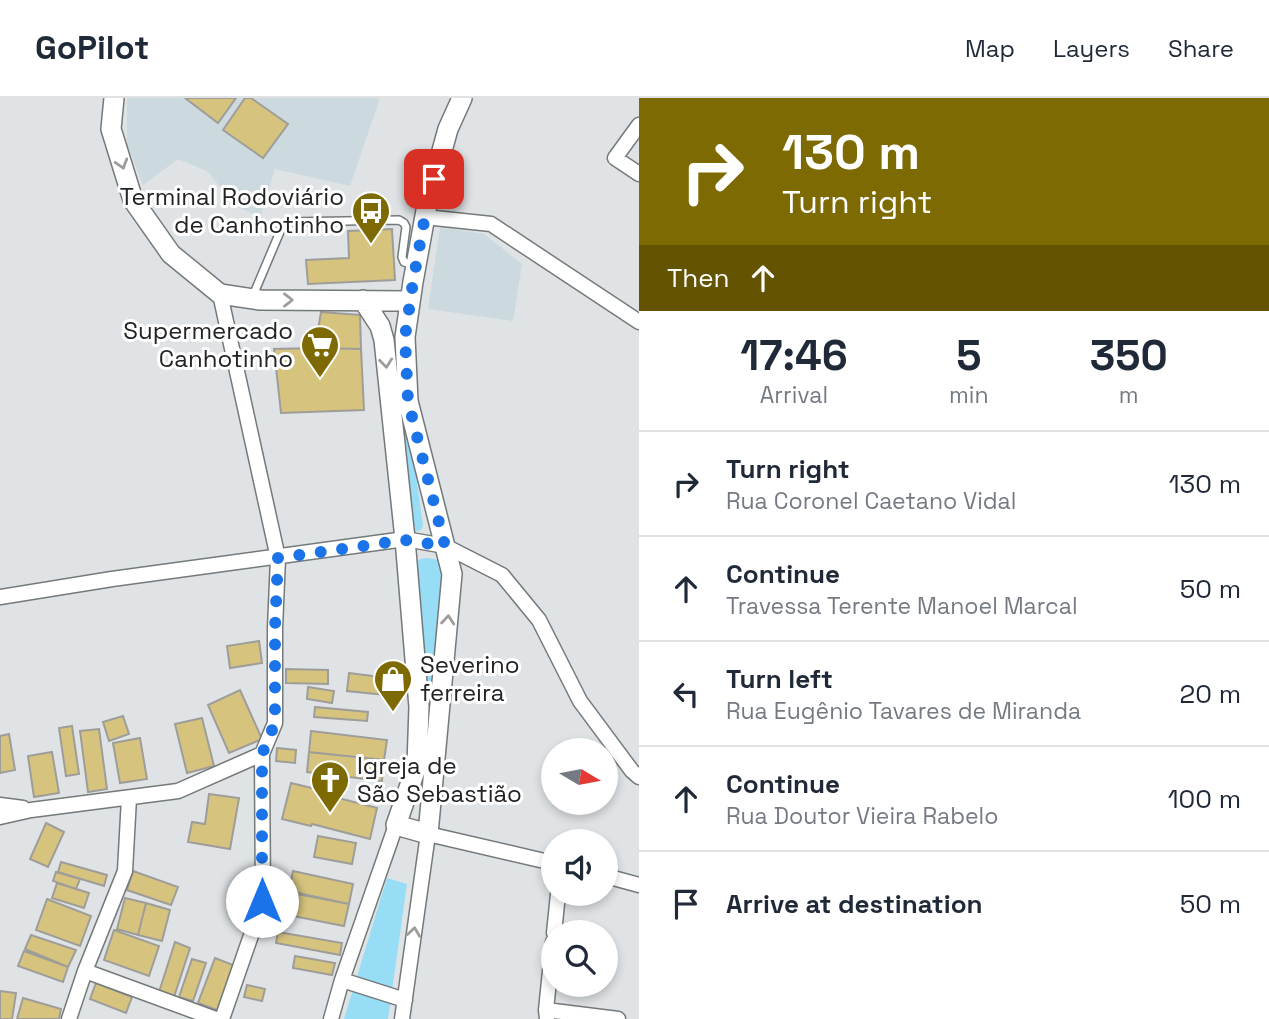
<!DOCTYPE html>
<html lang="en">
<head>
<meta charset="utf-8">
<style>
  body { margin:0; font-family:"Space Grotesk",sans-serif; background:#f6f6f7; color:#1f2937; height:100vh; display:flex; flex-direction:column; font-size:26px; white-space:nowrap }
  * { box-sizing:border-box; margin:0 }
  p { font-size:23px; color:#747a83 }
  .icon { flex:none; width:38px; height:38px; fill:none; stroke:currentColor; stroke-width:2; stroke-linecap:round; stroke-linejoin:round }
  .map { position:relative; flex:1; overflow:hidden }
  .drawer { display:flex; flex-direction:column; background:#fff; width:630px }
  .drawer>* { flex:none }
  .top-card { background:#7e6a02; color:#fff; overflow:hidden }
  .needle { width:46px; rotate:100deg }
  .buttons { position:absolute; left:541px; top:640px; display:grid; gap:14px }
  .buttons a { display:grid; place-items:center; width:77px; height:77px; border-radius:50%; background:#fff; box-shadow:0 4px 10px #0003; font-size:35px }
  .pin { position:absolute; display:grid; place-items:center; width:60px; height:60px; color:#fff; margin:-30px; border-radius:14px; box-shadow:0 4px 10px #0006 }
  .me { position:absolute; width:77px; margin:-38px; rotate:0deg; stroke-linejoin:round; filter:drop-shadow(0 0 5px #0008) }
  .turn { display:flex; align-items:center; gap:24px; height:147px; padding:0 28px; font-size:32px }
  .turn .icon { width:91px; height:91px; stroke-width:2.5 }
  .turn b { display:block; font-size:49px; line-height:60px }
  .then { display:flex; align-items:center; height:66px; padding:0 28px; background:#0003; gap:14px; font-size:26px }
  .eta { display:flex; justify-content:space-evenly; align-items:center; height:119px; text-align:center }
  .eta b { font-size:42px; font-weight:700; line-height:49px }
  ul { padding:0; list-style:none }
  li { display:flex; align-items:center; gap:21px; height:105px; padding:0 28px; border-top:2px solid #e0e1e3 }
  li div { flex:1 }
  li b { display:block; font-size:26px }
  li em { font-style:normal }
  header { display:flex; align-items:center; gap:42px; box-sizing:border-box; height:98px; padding:0 35px; background:#fff; border-bottom:2px solid #e0e1e3 }
  header strong { font-size:33px }
  nav { display:flex; gap:38px; margin-inline-start:auto; font-size:24px }
  main { display:flex; flex:1; min-height:0 }
  .map>svg:first-child { display:block }
  .built { fill:#ccd9de }
  .green { fill:#98ddf6 }
  .building { fill:#d6c47e; stroke:#9e9d99; stroke-width:2 }
  .lines { fill:none; stroke-linecap:round; stroke-linejoin:round }
  .lane-casing { stroke:#74797a; stroke-width:10 }
  .street-casing { stroke:#74797a; stroke-width:17 }
  .secondary-casing { stroke:#74797a; stroke-width:22 }
  .lane { stroke:#fff; stroke-width:7 }
  .street { stroke:#fff; stroke-width:14 }
  .secondary { stroke:#fff; stroke-width:19 }
  .oneway { stroke:#9c9c9c }
  .route { stroke:#1a73e8; stroke-width:12; stroke-dasharray:0 21.6 }
  .labels { text-anchor:middle; stroke-width:6; stroke-linejoin:round; paint-order:stroke }
  .poi-label { font-size:24px; fill:#222324; stroke:#fff; text-anchor:end }
</style>
</head>
<body>
<header>
<strong>GoPilot</strong>
<nav><a>Map</a><a>Layers</a><a>Share</a></nav>
</header>
<main>
<div class="map">
<svg width="639" height="921" viewBox="0 0 639 921">
  <rect width="100%" height="100%" fill="#dfe3e5"/>
  <path class="built" d="M127 0H380L350 88 275 71 260 119 236 108 207 73 178 61 143 87 127 46Z
    M440 129 484 136 522 166 513 223 428 211Z"/>
  <path class="green" d="M400 260 423 428 421 432 413 434 395 264Z
    M427 460C435 461 441 461 446 469L434 607 429 605 427 601 415 465 420 461Z
    M387 780 407 786 388 921H344Z"/>
  <path class="building" d="M185 0H236L218 25Z
    M245 0H251L288 26 263 60 223 32Z
    M392 131 395 182 308 186 306 162 349 160 348 133Z
    M321 214 360 217 361 251 315 250Z
    M315 250 361 251 364 312 281 315 274 251Z
    M259 543 262 565 230 570 227 548Z
    M286 571 328 572V586L286 585Z
    M349 575 397 581 395 598 347 593Z
    M308 589 334 593 332 605 307 601Z
    M240 592 262 641 229 655 208 607Z
    M315 609 368 614 367 623 314 619Z
    M123 618 129 636 109 643 103 624Z
    M202 620 214 668 187 675 175 626Z
    M72 628 79 676 66 678 59 630Z
    M99 631 107 691 88 694 80 633Z
    M311 633 387 642 384 662 309 654Z
    M9 636 15 672 0 675V638Z
    M140 640 147 681 120 685 113 645Z
    M277 650 296 652 295 665 276 663Z
    M52 654 59 695 34 699 28 658Z
    M309 654 384 662 382 683 307 674Z
    M291 685 320 692 319 695 377 710 370 741 312 726 311 728 282 721Z
    M209 696 239 700 230 751 188 744 192 724 205 726Z
    M46 725 64 734 48 769 30 761Z
    M318 738 356 745 352 766 314 759Z
    M61 764 107 777 104 788 58 774Z
    M133 773 178 789 171 807 127 792Z
    M293 773 353 786 349 806 289 793Z
    M56 774 80 781 76 791 53 783Z
    M57 785 89 795 84 810 52 800Z
    M297 796 349 806 344 828 293 818Z
    M125 800 146 805 138 837 117 831Z
    M47 801 91 818 80 848 36 832Z
    M146 805 170 812 162 843 138 837Z
    M114 832 159 848 149 878 104 862Z
    M278 834 342 845 340 857 276 845Z
    M31 837 76 852 68 869 25 851Z
    M175 844 190 850 174 899 159 894Z
    M24 853 68 869 63 884 18 868Z
    M295 858 335 865 332 877 293 870Z
    M215 860 233 867 217 912 198 905Z
    M192 861 206 865 193 903 179 899Z
    M96 885 132 899 126 915 90 901Z
    M247 887 265 891 262 903 244 899Z
    M0 893 16 895 12 921H0Z
    M23 900 61 911 59 921H17Z"/>
  <g class="lines">
    <defs>
      <path id="lane" d="M252 200 282 129 289 124 399 122 404 125 406 129 402 159 404 164 415 167"/>
      <path id="street" d="M639 27 615 60 639 76
        M425 119 491 126 639 224
        M220 196 278 460 275 530V625L262 656 263 803 222 921
        M0 499 112 481 405 441 445 448 502 477 539 522 580 603 632 673 639 679
        M0 707 23 710
        M0 719 31 712 178 693 262 656
        M606 778 639 787
        M554 835 558 796
        M85 873 216 921
        M342 882 405 902
        M546 912 618 921
        M69 921 85 873 125 773 129 700
        M331 921 342 882 396 727
        M402 921 428 736 553 765
        M547 921 546 912 553 844"/>
      <path id="secondary" d="M114 0 111 31 133 102 171 156 220 196 260 202 410 203
        M363 202 380 228 384 242 405 441 419 609 417 667 396 727 428 736 452 476 408 303 405 239 413 184 427 107 448 31 462 0"/>
    </defs>
    <use href="#lane" class="lane-casing"/>
    <use href="#street" class="street-casing"/>
    <use href="#secondary" class="secondary-casing"/>
    <use href="#lane" class="lane"/>
    <use href="#street" class="street"/>
    <use href="#secondary" class="secondary"/>
  </g>
  <defs><path id="oneway-chevron" d="M-2-3.5L2.5 0L-2 3.5" fill="none" stroke-width="1.6" stroke-linecap="round" stroke-linejoin="round" transform="scale(1.75)"/></defs>
  <g class="oneway">
    <use href="#oneway-chevron" transform="translate(122 66) rotate(73)"/>
    <use href="#oneway-chevron" transform="translate(288 202)"/>
    <use href="#oneway-chevron" transform="translate(386 265) rotate(84)"/>
    <use href="#oneway-chevron" transform="translate(448 522) rotate(-85)"/>
    <use href="#oneway-chevron" transform="translate(414 834) rotate(-82)"/>
  </g>
  <g class="lines">
    <path class="route" d="M262 803V656L275 625V530L278 460 405 442 445 448 408 303 405 239 413 184 427 107 434 81"/>
  </g>
  <defs>
    <symbol id="bus-pin" viewBox="-11 -11 22 30"><path d="M0 17L-7.5 6A9.5 9.5 0 1 1 7.5 6Z" fill="#7e6a02" stroke="#fff"/><path d="M-5-6H5V4H4V6H2V4H-2V6H-4V4H-5ZM-3.5-4V0h7V-4ZM-3.5 1.2v1.5H-2V1.2ZM2 1.2v1.5H3.5V1.2Z" fill="#fff"/></symbol>
    <symbol id="supermarket-pin" viewBox="-11 -11 22 30"><path d="M0 17L-7.5 6A9.5 9.5 0 1 1 7.5 6Z" fill="#7e6a02" stroke="#fff"/><path d="M-6-5.5h2.5l.6 2H6L4.5 2H-2.5L-4.4-4H-6ZM-1.5 3.2a1.3 1.3 0 1 0 .1 0ZM3 3.2a1.3 1.3 0 1 0 .1 0Z" fill="#fff"/></symbol>
    <symbol id="shop-pin" viewBox="-11 -11 22 30"><path d="M0 17L-7.5 6A9.5 9.5 0 1 1 7.5 6Z" fill="#7e6a02" stroke="#fff"/><path d="M-5-2.5h2.3a2.7 3.5 0 0 1 5.4 0H5L5.5 6h-11ZM-1.5-2.5h3a1.5 2.3 0 0 0-3 0Z" fill="#fff"/></symbol>
    <symbol id="church-pin" viewBox="-11 -11 22 30"><path d="M0 17L-7.5 6A9.5 9.5 0 1 1 7.5 6Z" fill="#7e6a02" stroke="#fff"/><path d="M-1.2-6h2.4v3.5h3.3v2.4h-3.3V6h-2.4V-.1h-3.3v-2.4h3.3Z" fill="#fff"/></symbol>
  </defs>
  <g fill-rule="evenodd">
    <use href="#bus-pin" x="349" y="91" width="44" height="60"/>
    <use href="#supermarket-pin" x="298" y="225" width="44" height="60"/>
    <use href="#shop-pin" x="371" y="559" width="44" height="60"/>
    <use href="#church-pin" x="308" y="660" width="44" height="60"/>
  </g>
  <g class="labels">
    <g class="poi-label">
      <text x="344" y="107">Terminal Rodoviário<tspan x="344" dy="28">de Canhotinho</tspan></text>
      <text x="293" y="241">Supermercado<tspan x="293" dy="28">Canhotinho</tspan></text>
      <text x="420" y="575" text-anchor="start">Severino<tspan x="420" dy="28">ferreira</tspan></text>
      <text x="357" y="676" text-anchor="start">Igreja de<tspan x="357" dy="28">São Sebastião</tspan></text>
    </g>
  </g>
</svg>
<div class="buttons">
<a><svg class="needle" viewBox="-14 -14 28 28"><path d="M0-13l5 13h-10z" fill="#e53935"/><path d="M0 13l5-13h-10z" fill="#747a83"/></svg></a>
<a><svg class="icon" aria-label="sound" viewBox="0 0 24 24"><path d="M4 9h4l5-4v14l-5-4H4zM17 9q2 3 0 6"/></svg></a>
<a><svg class="icon" aria-label="search" viewBox="0 0 24 24"><circle cx="10" cy="10" r="6"/><path d="M15 15l6 6"/></svg></a>
</div>
<div class="pin" style="left:434px;top:81px;background:#d93025"><svg class="icon" aria-label="arrive" viewBox="0 0 24 24"><path d="M6 21V4h12l-3 4 3 4H6"/></svg></div>
<svg class="me" style="left:262px;top:803px" viewBox="-20 -20 40 40"><circle r="19" fill="#fff"/><path d="M0-13L10 11 0 6-10 11z" fill="#1a73e8"/></svg>
</div>
<section class="drawer">
<div class="top-card">
<div class="turn"><svg class="icon" aria-label="right" viewBox="0 0 24 24"><path d="M7 20v-9h11M14 6l5 5-5 5"/></svg><div><b>130 m</b>Turn right</div></div>
<div class="then">Then<svg class="icon" aria-label="ahead" viewBox="0 0 24 24"><path d="M12 20V5M6 11l6-6 6 6"/></svg></div>
</div>
<div class="eta">
<div><b>17:46</b><p>Arrival</p></div>
<div><b>5</b><p>min</p></div>
<div><b>350</b><p>m</p></div>
</div>
<ul>
<li><svg class="icon" aria-label="right" viewBox="0 0 24 24"><path d="M7 20v-9h11M14 6l5 5-5 5"/></svg><div><b>Turn right</b><p>Rua Coronel Caetano Vidal</p></div><em>130 m</em></li>
<li><svg class="icon" aria-label="ahead" viewBox="0 0 24 24"><path d="M12 20V5M6 11l6-6 6 6"/></svg><div><b>Continue</b><p>Travessa Terente Manoel Marcal</p></div><em>50 m</em></li>
<li><svg class="icon" aria-label="left" viewBox="0 0 24 24"><path d="M17 20v-9H6M10 6l-5 5 5 5"/></svg><div><b>Turn left</b><p>Rua Eugênio Tavares de Miranda</p></div><em>20 m</em></li>
<li><svg class="icon" aria-label="ahead" viewBox="0 0 24 24"><path d="M12 20V5M6 11l6-6 6 6"/></svg><div><b>Continue</b><p>Rua Doutor Vieira Rabelo</p></div><em>100 m</em></li>
<li><svg class="icon" aria-label="arrive" viewBox="0 0 24 24"><path d="M6 21V4h12l-3 4 3 4H6"/></svg><div><b>Arrive at destination</b></div><em>50 m</em></li>
</ul>
</section>
</main>
</body>
</html>
